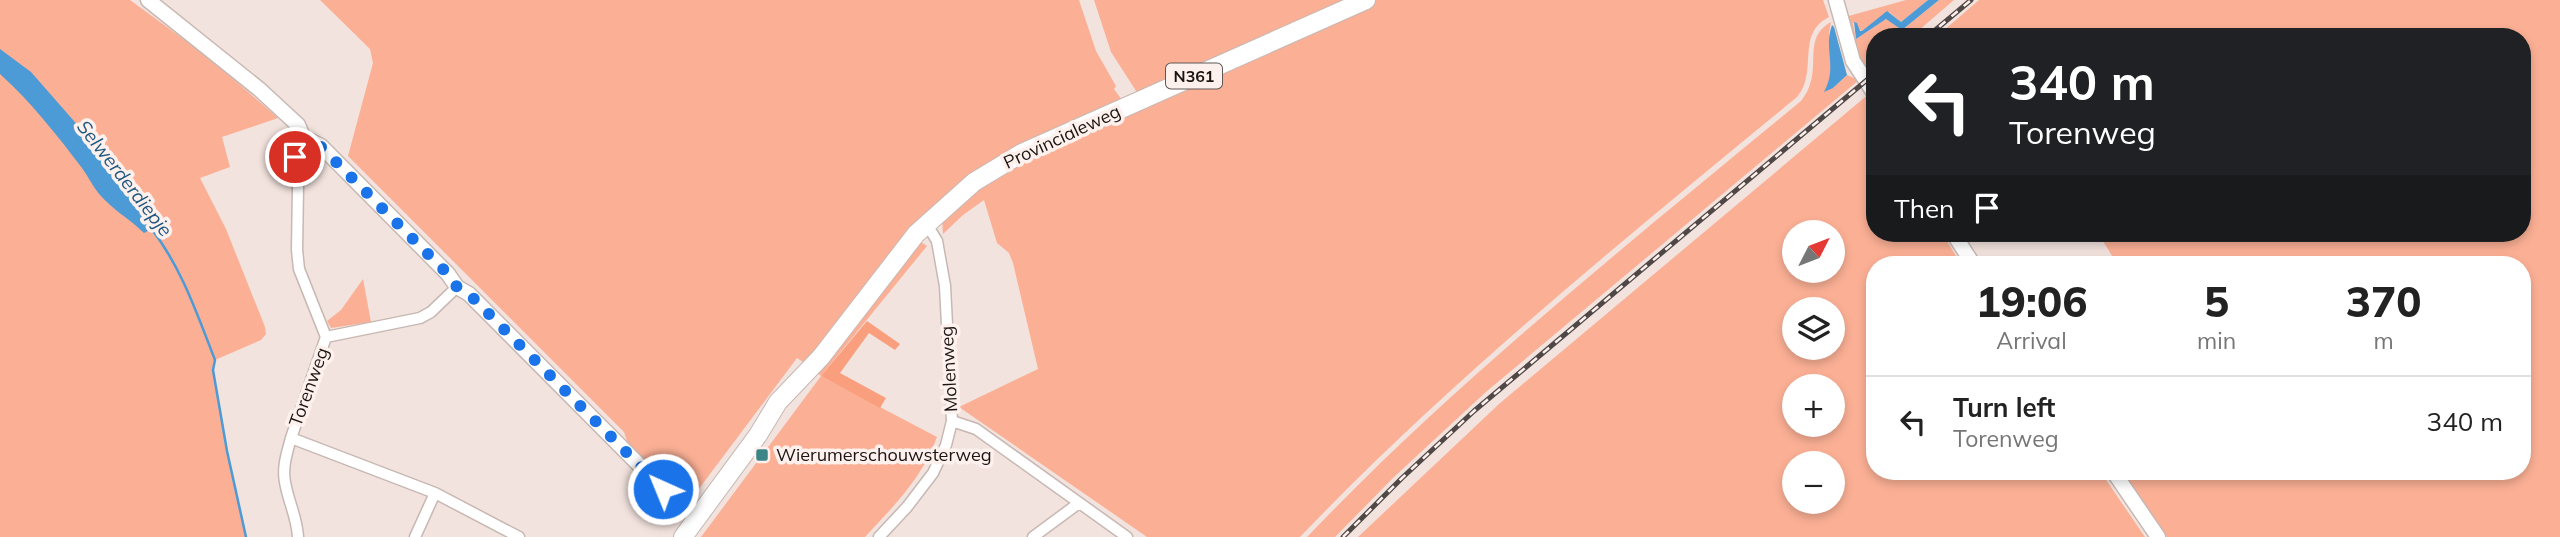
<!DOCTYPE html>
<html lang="en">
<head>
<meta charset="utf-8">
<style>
  body { margin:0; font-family:Mulish,sans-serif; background:#f2f2f2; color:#222; height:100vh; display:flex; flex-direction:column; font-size:26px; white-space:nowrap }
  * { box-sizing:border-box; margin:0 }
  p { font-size:23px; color:#767676 }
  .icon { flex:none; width:38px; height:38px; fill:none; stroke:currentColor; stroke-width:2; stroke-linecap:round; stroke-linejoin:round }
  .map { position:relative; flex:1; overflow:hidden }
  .sheet { position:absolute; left:1866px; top:256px; width:665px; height:224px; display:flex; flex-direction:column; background:#fff; border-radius:28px; box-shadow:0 4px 10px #0003 }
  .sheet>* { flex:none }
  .top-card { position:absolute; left:1866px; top:28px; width:665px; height:214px; border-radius:28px; box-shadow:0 4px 10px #0003; background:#202124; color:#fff; overflow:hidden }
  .needle { width:46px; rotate:48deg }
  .fabs { position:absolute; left:1782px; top:220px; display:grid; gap:14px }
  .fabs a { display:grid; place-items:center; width:63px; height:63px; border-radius:50%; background:#fff; box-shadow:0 4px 10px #0003; font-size:35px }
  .pin { position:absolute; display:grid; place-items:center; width:60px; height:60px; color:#fff; margin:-30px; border:4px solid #fff; border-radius:50%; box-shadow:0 2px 7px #0007 }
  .me { position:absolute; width:77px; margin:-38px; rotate:316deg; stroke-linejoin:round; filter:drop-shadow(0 0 5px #0008) }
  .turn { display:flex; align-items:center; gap:24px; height:147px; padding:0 28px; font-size:32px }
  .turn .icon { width:91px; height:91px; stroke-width:2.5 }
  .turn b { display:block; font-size:49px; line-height:60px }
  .then { display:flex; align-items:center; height:66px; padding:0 28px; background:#0003; gap:14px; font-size:26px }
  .eta { display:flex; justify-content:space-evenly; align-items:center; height:119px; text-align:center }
  .eta b { font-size:42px; font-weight:800; line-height:49px }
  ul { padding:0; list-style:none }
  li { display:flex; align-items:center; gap:21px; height:91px; padding:0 28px; border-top:2px solid #e0e0e0 }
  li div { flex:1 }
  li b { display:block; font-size:26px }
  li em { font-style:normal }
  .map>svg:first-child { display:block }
  .green { fill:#fbb095; fill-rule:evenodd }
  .forest { fill:#f99f7e }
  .water { fill:#4c9bd6 }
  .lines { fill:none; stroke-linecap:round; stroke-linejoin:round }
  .stream { stroke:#4c9bd6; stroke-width:2.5 }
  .minor-casing { stroke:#c7b8b3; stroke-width:13 }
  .tertiary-casing { stroke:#c7b8b3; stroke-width:17 }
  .primary-casing { stroke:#c7b8b3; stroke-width:20 }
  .minor { stroke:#fff; stroke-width:10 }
  .tertiary { stroke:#fff; stroke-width:14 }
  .primary { stroke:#fff; stroke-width:18 }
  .rail-casing { stroke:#504846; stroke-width:5 }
  .rail { stroke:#fef1ed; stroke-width:2.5; stroke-dasharray:8; stroke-linecap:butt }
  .route { stroke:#1a73e8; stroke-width:12; stroke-dasharray:0 21.6 }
  .poi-dot { fill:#3c8586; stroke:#fef1ed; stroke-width:2.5 }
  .labels { text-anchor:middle; stroke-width:7; stroke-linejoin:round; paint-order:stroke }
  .shield { fill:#fef1ed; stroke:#5e5754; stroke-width:2 }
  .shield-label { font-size:16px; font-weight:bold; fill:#1a1513 }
  .street-label { font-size:18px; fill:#1a1513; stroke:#fef1ed }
  .poi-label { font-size:18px; fill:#1a1513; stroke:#fef1ed; text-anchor:start }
  .water-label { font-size:19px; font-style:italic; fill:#1e5780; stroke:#fef1ed }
</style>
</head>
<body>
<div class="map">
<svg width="2560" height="537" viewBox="0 0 2560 537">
  <rect width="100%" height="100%" fill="#f3e3de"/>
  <path class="green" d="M0 0H130L208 57 278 118 222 137 230 167 200 178 226 229 265 327 266 334 261 340 215 360 213 370 227 451 246 537H0Z
    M320 0H1079L1096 51 1116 86 1114 89 1122 100 981 168 949 192 915 224 806 364 797 358 689 502 629 447 624 432 348 156 373 63 370 49Z
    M1094 0H1351L1138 94 1111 52Z
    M1376 0H1823L1829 17C1795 34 1819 72 1797 97 1626 238 1453 377 1300 537H1147L959 407 1038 369 1013 263 1009 253 997 243 984 200 963 215 943 234 942 218C997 169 1066 142 1132 112 1214 75 1296 40 1376 0Z
    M1906 0H1928L1901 22 1889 12 1862 31 1859 30 1857 23H1853L1856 39 1884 20 1888 19 1902 30 1939 0H1954L1911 37H1874V67L1866 75 1845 17Z
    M1979 0H2560V537H2167L2121 471H2522V264H2117L2098 233H2522V37H1936Z
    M1831 22 1829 33 1832 75 1830 82 1833 88 1847 75 1859 80 1487 391 1394 477 1335 537H1307C1459 378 1632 241 1801 101 1826 71 1799 40 1831 22Z
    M1870 93 1874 100V233H1942L1961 264H1874V471H2100L2145 537H1358L1499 404ZM1794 233H1832V271H1794ZM1794 310H1832V348H1794ZM1794 387H1832V425H1794ZM1794 464H1832V502H1794Z
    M918 240 927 246 821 376 937 437C923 477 893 507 865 537H701L821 376 816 372Z
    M363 279 371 322 331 328 327 321 341 310Z"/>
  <path class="forest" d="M867 321 900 344 895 350 869 333 840 373 886 398 880 408 821 376Z"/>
  <path class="water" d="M1928 0H1939L1902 30 1886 19 1856 39 1854 22 1857 23 1860 31H1862L1887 11 1901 22Z
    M1832 25 1834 27 1847 75 1833 88 1824 92C1838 66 1823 49 1832 25Z
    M0 49 31 72 88 137 123 187 156 222 155 227 144 233C130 219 113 210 100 195 93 187 88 176 82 168 57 135 31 102 0 74Z"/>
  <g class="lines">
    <path class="stream" d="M150 227C181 266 197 314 215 360L213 370 227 451 246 537"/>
    <defs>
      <path id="minor" d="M303 137 296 147 295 157 298 187 297 250 299 269 326 337 291 438 435 493 519 537
        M326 337 420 318 431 312 457 287
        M952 421 976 429 1127 537
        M291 438C287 453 282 467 285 482 288 501 297 517 298 537
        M415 537 435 493
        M879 537 907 507 933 473 946 445 952 421 945 286 937 241 926 223
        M1033 537 1079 503"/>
      <path id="tertiary" d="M148 0 259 89 298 125 303 137 321 146 448 274 457 287 469 294 673 499 696 517
        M1836 0 1853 61 1874 93
        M1953 233 1973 264
        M2113 471 2158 537"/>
      <path id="primary" d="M683 537 758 435 778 402 821 357 916 234 974 182 1022 153 1366 0"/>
    </defs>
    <use href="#minor" class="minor-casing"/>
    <use href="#tertiary" class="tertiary-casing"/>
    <use href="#primary" class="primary-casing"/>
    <use href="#minor" class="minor"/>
    <use href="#tertiary" class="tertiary"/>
    <use href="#primary" class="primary"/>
    <defs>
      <path id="rail" d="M1927 37 1971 0
        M1343 537 1402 478 1474 411 1874 74"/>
    </defs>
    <use href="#rail" class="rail-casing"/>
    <use href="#rail" class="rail"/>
  </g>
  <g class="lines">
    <path class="route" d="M295 157 296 147 303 137 317 143 448 274 457 287 469 294 663 489"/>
  </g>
  <rect class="poi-dot" x="755" y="448" width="14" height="14" rx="3.5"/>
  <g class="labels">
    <rect class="shield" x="1166" y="63.5" width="56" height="25" rx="5"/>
    <g class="shield-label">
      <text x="1194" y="82">N361</text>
    </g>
    <g class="street-label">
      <text transform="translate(1062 137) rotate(-25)" y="6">Provincialeweg</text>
      <text transform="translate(949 369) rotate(-93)" y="6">Molenweg</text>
      <text transform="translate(309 387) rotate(-70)" y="6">Torenweg</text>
    </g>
    <g class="poi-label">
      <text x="776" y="461">Wierumerschouwsterweg</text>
    </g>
    <g class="water-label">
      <text transform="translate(125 178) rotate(52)" y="7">Selwerderdiepje</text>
    </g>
  </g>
</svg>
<div class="fabs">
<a><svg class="needle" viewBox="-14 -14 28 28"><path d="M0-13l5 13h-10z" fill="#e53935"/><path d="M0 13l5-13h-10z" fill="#767676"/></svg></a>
<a><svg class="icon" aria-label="layers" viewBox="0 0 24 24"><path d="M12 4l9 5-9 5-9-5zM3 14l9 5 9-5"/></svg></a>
<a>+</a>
<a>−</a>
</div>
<div class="pin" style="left:295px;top:157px;background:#d93025"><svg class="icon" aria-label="arrive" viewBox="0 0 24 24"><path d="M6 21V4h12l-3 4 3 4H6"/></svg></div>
<svg class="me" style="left:663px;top:489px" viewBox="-20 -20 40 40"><circle r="17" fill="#1a73e8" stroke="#fff" stroke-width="3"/><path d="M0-11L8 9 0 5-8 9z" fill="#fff"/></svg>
<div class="top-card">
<div class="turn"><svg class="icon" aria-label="left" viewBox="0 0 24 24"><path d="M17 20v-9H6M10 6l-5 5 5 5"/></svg><div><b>340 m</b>Torenweg</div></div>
<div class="then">Then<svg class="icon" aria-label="arrive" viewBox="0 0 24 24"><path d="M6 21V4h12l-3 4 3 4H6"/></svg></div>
</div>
<section class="sheet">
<div class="eta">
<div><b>19:06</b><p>Arrival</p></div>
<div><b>5</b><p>min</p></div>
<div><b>370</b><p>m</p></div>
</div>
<ul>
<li><svg class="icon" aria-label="left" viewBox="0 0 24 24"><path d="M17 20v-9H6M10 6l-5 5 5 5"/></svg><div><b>Turn left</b><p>Torenweg</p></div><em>340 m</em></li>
</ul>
</section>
</div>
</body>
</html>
